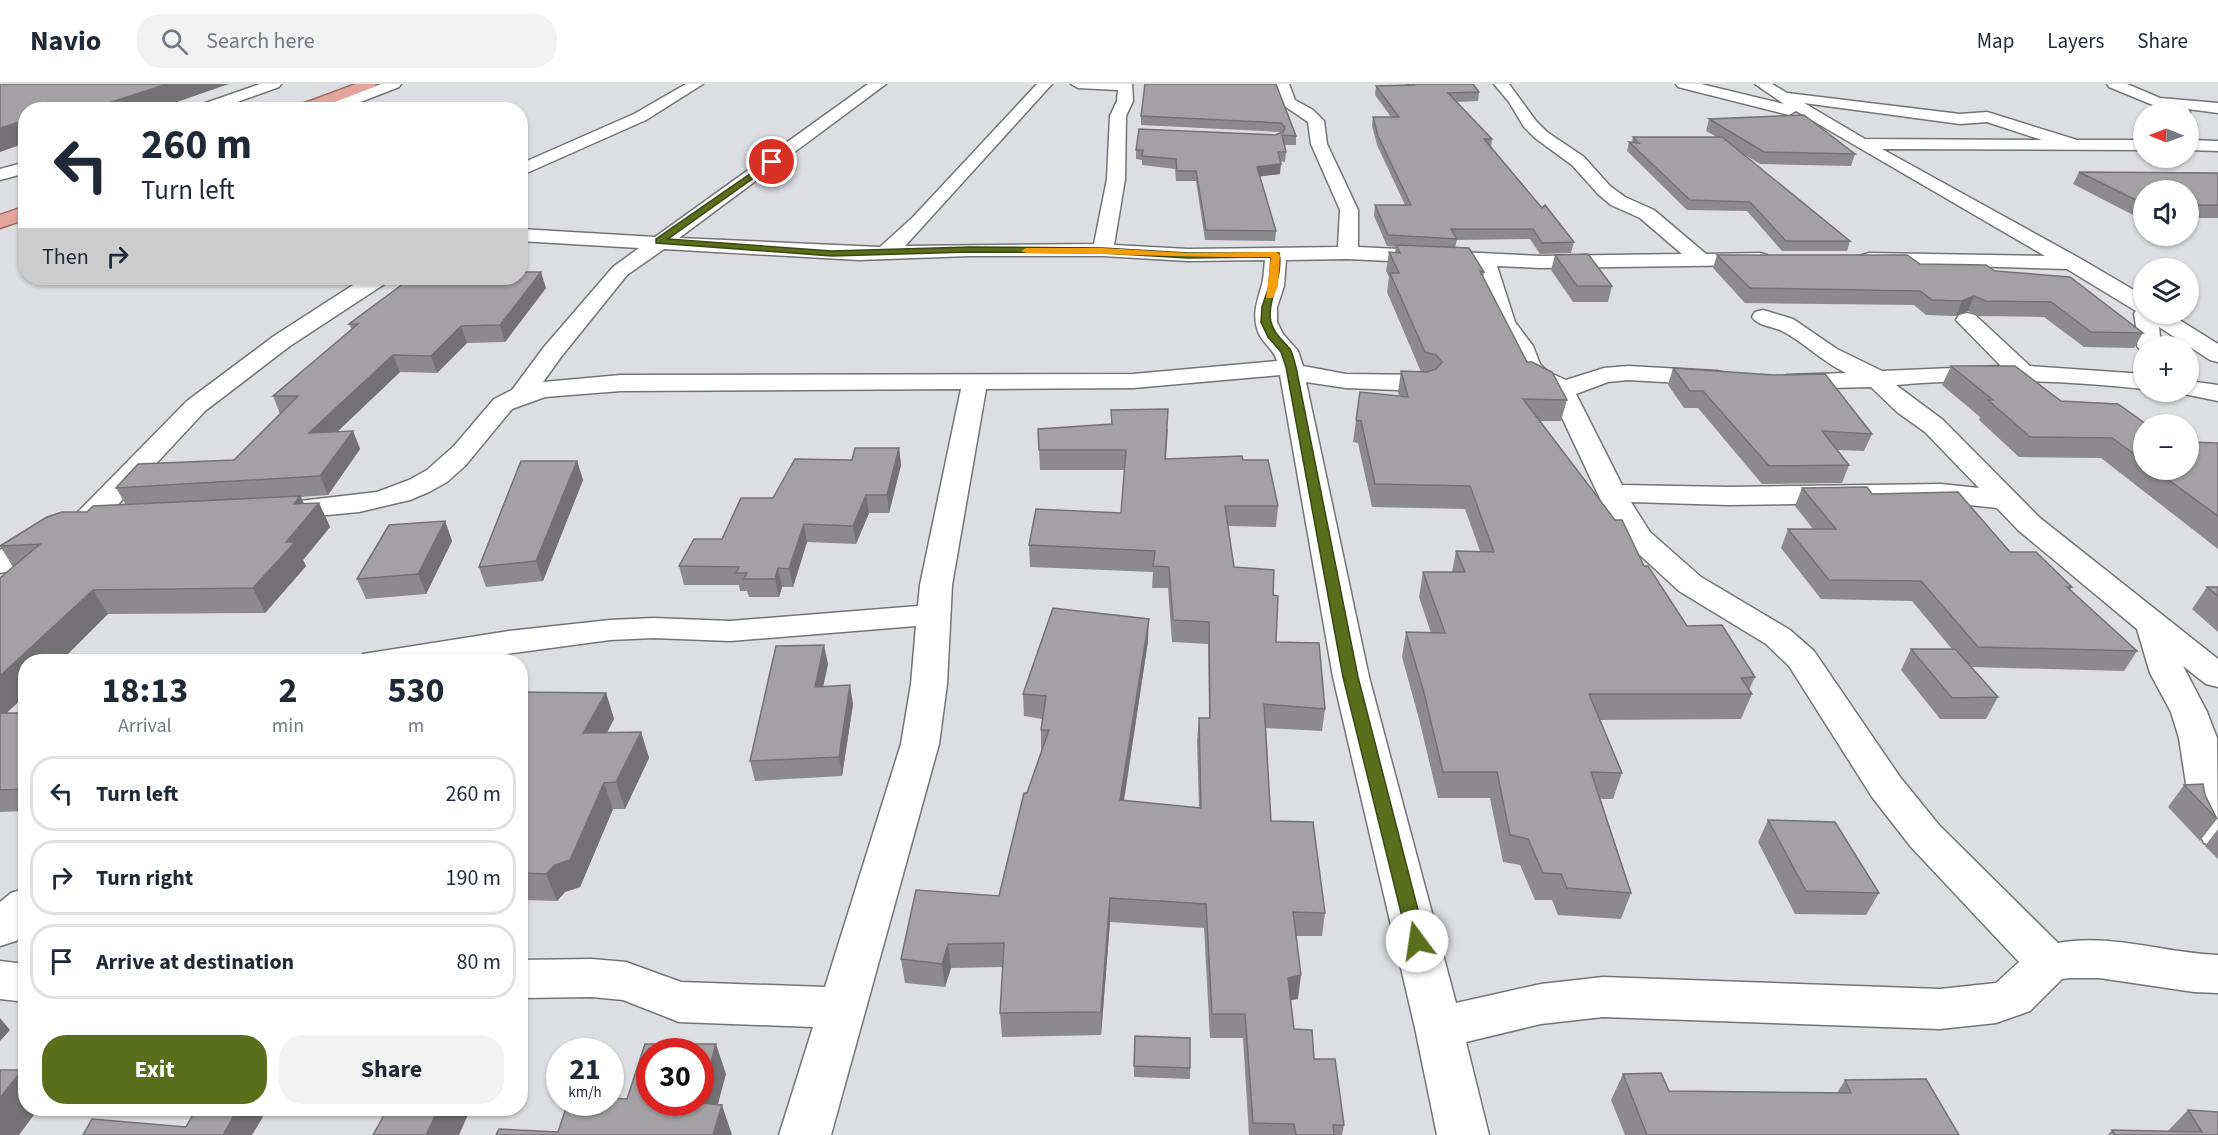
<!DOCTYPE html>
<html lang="en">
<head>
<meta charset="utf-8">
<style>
  body { margin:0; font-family:"Source Sans 3",sans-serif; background:#f2f2f3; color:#1f2937; height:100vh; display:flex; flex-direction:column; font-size:22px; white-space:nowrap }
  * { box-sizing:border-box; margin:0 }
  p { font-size:20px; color:#747a83 }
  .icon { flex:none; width:33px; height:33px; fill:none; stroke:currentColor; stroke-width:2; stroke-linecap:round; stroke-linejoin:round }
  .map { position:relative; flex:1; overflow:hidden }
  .panel { position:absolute; left:18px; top:570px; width:510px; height:462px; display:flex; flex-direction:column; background:#fff; border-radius:24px; box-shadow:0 2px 4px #0004 }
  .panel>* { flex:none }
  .hud { position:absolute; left:18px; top:18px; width:510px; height:183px; border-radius:24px; box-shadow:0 2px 4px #0004; background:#fff; color:#1f2937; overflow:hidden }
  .needle { width:39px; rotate:271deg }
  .fabs { position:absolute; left:2133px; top:18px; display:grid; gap:12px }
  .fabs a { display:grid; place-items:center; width:66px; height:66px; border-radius:50%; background:#fff; box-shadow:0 2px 4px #0004; font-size:30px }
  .speed { position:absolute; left:546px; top:954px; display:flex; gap:12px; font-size:30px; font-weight:700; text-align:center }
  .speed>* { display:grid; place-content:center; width:78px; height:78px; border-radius:50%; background:#fff; box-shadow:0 2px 4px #0004; line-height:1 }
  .speed small { font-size:15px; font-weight:400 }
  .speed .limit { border:9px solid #d22; background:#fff; color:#111 }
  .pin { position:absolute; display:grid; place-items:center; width:51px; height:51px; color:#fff; margin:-26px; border:3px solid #fff; border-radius:50%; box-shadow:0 2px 6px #0007 }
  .me { position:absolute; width:66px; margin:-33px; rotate:346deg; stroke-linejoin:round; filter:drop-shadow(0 0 4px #0008) }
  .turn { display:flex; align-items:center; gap:21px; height:126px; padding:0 24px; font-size:27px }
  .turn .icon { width:78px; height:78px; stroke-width:2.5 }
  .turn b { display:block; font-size:42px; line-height:51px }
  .then { display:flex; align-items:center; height:57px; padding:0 24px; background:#0003; gap:12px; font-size:22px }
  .eta { display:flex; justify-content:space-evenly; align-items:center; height:102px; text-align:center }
  .eta b { font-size:36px; font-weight:700; line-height:42px }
  .action { display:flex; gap:12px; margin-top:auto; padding:12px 24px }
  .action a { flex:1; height:69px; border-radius:24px; background:#5a6e1c; color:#fff; font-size:24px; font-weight:700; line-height:69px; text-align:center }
  .action a+a { background:#f2f2f3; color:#1f2937 }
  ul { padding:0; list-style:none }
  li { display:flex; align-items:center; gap:18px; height:75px; margin:0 12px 9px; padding:0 12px; border:3px solid #e0e1e3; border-radius:24px }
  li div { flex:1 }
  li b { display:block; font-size:22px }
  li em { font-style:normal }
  header { display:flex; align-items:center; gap:36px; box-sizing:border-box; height:84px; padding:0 30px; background:#fff; border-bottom:2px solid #e0e1e3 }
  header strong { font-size:28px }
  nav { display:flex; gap:33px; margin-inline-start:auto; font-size:21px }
  .search { width:420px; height:54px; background:#f2f2f3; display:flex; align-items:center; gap:15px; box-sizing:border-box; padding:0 21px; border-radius:24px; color:#747a83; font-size:22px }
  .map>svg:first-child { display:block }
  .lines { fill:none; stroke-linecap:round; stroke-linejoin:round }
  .minor-casing { stroke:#737477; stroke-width:3 }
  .tertiary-casing { stroke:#737477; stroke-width:3 }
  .trunk-casing { stroke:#9e6b64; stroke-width:3 }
  .minor { fill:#fff; fill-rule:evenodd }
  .tertiary { fill:#fff; fill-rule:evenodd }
  .trunk { fill:#e4a69c; fill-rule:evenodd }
  .wall { fill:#8d8a8d }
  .shaded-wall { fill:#737173 }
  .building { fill:#a4a1a4; stroke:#737173; stroke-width:1.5 }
  .route { fill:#5a6e1c; stroke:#3a4812; stroke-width:1.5 }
  .slow { fill:#f59e0b }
</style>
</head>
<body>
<header>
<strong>Navio</strong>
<div class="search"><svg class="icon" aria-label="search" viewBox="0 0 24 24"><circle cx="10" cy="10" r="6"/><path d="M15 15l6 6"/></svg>Search here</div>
<nav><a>Map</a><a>Layers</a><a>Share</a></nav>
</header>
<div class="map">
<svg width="2218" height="1051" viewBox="0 0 2218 1051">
  <rect width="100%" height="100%" fill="#dddee2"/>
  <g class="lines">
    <defs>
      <path id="minor" d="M381 0H401L399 3 340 26H318L320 23Z
        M686 0H703L646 36 520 92V80L634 30Z
        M868 0H886L679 154 880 163 913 133 1037 0H1052L905 162 1094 160 1107 95 1110 32 1117 17 1118 6 1078 4 1071 0H1132L1133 17 1126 32 1125 95 1114 161 1188 165 1338 163 1340 126 1311 60 1308 38 1283 21 1275 0H1289L1295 16 1313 26 1324 37 1327 60 1358 126V163L1541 172 1682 170 1640 134 1611 121 1598 110 1572 81 1535 54 1524 43 1509 18 1494 0H1509L1536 37 1547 48 1584 73 1610 102 1625 113 1654 126 1706 170 1760 169 1767 171 1770 175 1767 179 1760 181 1541 184 1497 182 1515 238 1533 262 1540 280 1548 288 1566 296 1604 284 1628 282 1717 287 1726 289 1729 294 1726 299 1717 301 1628 296 1608 298 1576 310 1622 401 1728 403 1941 400 1979 404 1925 348 1897 328 1871 303 1787 305 1778 303 1775 298 1778 293 1787 291 1846 289C1821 277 1804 258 1782 247 1772 242 1758 242 1752 233L1755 228 1763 226 1793 235 1837 265 1882 287 2001 282 1956 236 1959 231 1967 229 1975 231 2030 282 2144 290V305C2061 296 1978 294 1896 301L1943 336 2040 434 2218 575V603L2206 600 2183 582 2207 628 2217 654 2218 763 2204 759 2191 732 2179 654 2171 628 2150 589 2137 545 2018 446 1997 424 1941 418 1728 421 1631 418 1650 448 1701 493 1790 546 1814 567 1900 693 1939 741 2058 859C2110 849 2165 869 2218 871V909L2194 908 2099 894H2070L2062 895 2030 927 1996 939 1940 945 1603 933 1541 940 1466 958 1489 1051H1437L1415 944 1333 593 1280 291 1133 304 986 305 952 501 947 600 939 660 831 1051H779L813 943 679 938 623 916 592 913 520 914V876L592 875 626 878 681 898 825 903 901 660 911 600 916 542 730 557 654 554 610 556 446 578H358L363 570 509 547 610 536 654 534 730 537 918 522 920 501 961 305 621 307 545 313 512 325 465 382 447 398 429 408 410 416 359 428 275 436 265 433 260 427 265 421 377 408 409 396 427 386 454 362 494 315 512 306 544 263 613 183 639 164 520 157V145L655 153ZM664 165 859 176 970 172H1103L1188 177 1265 176C1264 185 1264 195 1261 204 1256 221 1252 233 1259 250 1264 260 1274 266 1277 277L1133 290 621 291 543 298 561 273 627 191ZM1347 175 1476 181 1493 238 1509 262 1517 283 1530 298 1550 308 1610 436 1628 460 1679 507 1766 560 1789 582 1872 713 1911 763 2019 878 1996 899 1940 905 1603 893 1541 900 1456 919 1369 593 1306 298 1346 304 1423 307 1432 304 1436 299 1432 294 1423 291 1346 290 1303 282 1298 267 1283 250 1277 238V223L1284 202 1286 176Z
        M1676 0H1701L1784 20 1755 0H1772L1787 9 1960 30 1987 28 2077 56H2144V66L1882 65 2081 175 2144 212V230H2170L2218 260V278L2210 276 2159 243 2161 262H2144V268L2141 267 2137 262 2138 254 2134 230 2136 227 2067 185 1862 179 1859 175 1862 171 1869 169 2045 172 1796 27 1789 31 1678 3ZM1804 19 1960 40 1987 38 2042 56 1865 55Z
        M2107 0H2127L2160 14 2218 19V29L2188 25 2190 28 2188 30 2170 28 2109 3Z
        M2188 56 2218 57V67L2188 66Z
        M364 194H389L386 199 290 262 205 327 98 442 87 445 76 442 72 436 76 430 187 317 274 252Z
        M2188 297 2218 301V317L2179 309 2178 308H2188Z
        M46 440 57 443 61 449 57 455 11 487 0 489V466L35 443Z
        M26 804V848L16 857 0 862V818L11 809Z
        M0 877 26 880V918L0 915Z"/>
      <path id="tertiary" d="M260 0H281L279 3 215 26H192L194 23Z
        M26 78V89L0 96V85Z"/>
      <path id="trunk" d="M356 0H376L374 3 314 26H292L294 23Z
        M26 122V135L0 144V131Z"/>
    </defs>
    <use href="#minor" class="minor-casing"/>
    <use href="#tertiary" class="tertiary-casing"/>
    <use href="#trunk" class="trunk-casing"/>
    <use href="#minor" class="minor"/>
    <use href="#tertiary" class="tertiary"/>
    <use href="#trunk" class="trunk"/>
  </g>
  <path class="wall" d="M1276 0 1296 52V61H1284L1286 68 1285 78 1280 77V90L1259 92 1276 147 1275 157 1205 156 1196 97H1176L1175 85 1142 81V76L1136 75V66L1275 51 1281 49 1280 48 1141 41V32Z
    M1405 0H1473L1479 8 1478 17 1456 18 1492 55 1491 64 1542 124 1574 158 1571 169 1540 170 1530 155 1457 156 1455 164 1484 188 1483 193 1527 278 1567 316 1561 337H1540L1687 542 1755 593 1749 606 1752 610 1741 635 1599 636 1622 689 1613 715H1600L1631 809 1621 835 1558 831 1552 816H1535L1520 781 1503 778 1490 714H1438L1419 635 1402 573 1406 548 1431 549 1419 513 1423 488H1452L1456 467H1480L1465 425 1372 423 1358 359 1353 358 1360 308 1399 312 1398 308 1401 287 1421 288 1387 208 1389 193 1386 187 1389 168H1395L1396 163 1387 162 1374 132 1375 121H1405L1377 61 1372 42 1373 33H1391L1375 11 1376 2 1406 1Z
    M1709 35 1855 70 1851 82 1760 80 1740 68 1850 157 1847 167H1782L1747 127 1687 126 1627 67 1629 58H1632L1633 53H1717L1706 47Z
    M2079 88 2218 89V134H2188V106H2144V134H2139L2073 100Z
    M1555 171 1612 202 1608 218H1573L1551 186Z
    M1717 171 1920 180 1995 187 2143 249 2134 264 2084 263 2044 233 1979 232 1968 227 1956 232 1926 231 1914 221 1745 219 1713 184Z
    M546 204 505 258 467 259 437 289 400 288 338 347H353L360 365 328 411 301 413 304 420 319 419 330 443 303 476 306 482 265 529 108 530 26 578V611L6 629H26V727L0 728V494L13 483 0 462 87 428 126 421 116 404 234 376 280 330 273 312 352 246 349 240Z
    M1951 282 2061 317 2144 340V386H2188L2218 359V465L2101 374 2019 373 1979 336 1980 333 1942 301Z
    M1673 284 1872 350 1864 367 1837 366 1849 381 1842 399 1762 400 1698 324H1684L1668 301Z
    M1111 326 1168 345 1166 375 1243 376 1278 422 1276 443 1228 442 1234 483 1273 511 1276 558 1325 625 1322 647 1266 644 1271 737 1325 829 1322 852H1296L1298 915 1290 916 1294 945 1314 975 1344 1041 1342 1051H1249L1243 954H1210L1204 844 1110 838 1101 951 1002 953 1000 929 1003 883 951 884 945 903 905 899 901 875 999 812 1027 709 1041 668V646L1042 635 1024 632 1023 610 1148 557 1124 717 1199 724 1197 657 1199 634H1209L1208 560 1172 558 1168 504H1152L1153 488 1030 483 1029 461 1121 429 1125 386H1040L1038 345 1111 340Z
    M899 364 901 381 889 429H869L856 460 807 458 793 503H782L779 513H749L747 507H740L739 501H684L679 482 722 455 773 414 852 376Z
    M577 377 583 396 543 497 486 503 479 483Z
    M1802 404 1872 410 2010 468 2072 503 2070 506 2137 567 2124 587 1972 583 1998 613 1986 635H1940L1901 586 1911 565H1952L1912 517 1821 515 1781 464 1788 445H1813L1795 422Z
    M445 437 452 457 426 510 366 515 357 495Z
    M2207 503H2218V548L2192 525Z
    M828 580 823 602 853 620 842 692 755 697 750 677Z
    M520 608 606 609 614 635 607 649 641 648 649 674 625 725H613L580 803 565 808 557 817 520 816Z
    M2184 701 2205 711 2217 735 2200 757 2168 723Z
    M1768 736 1879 809 1866 831 1795 830 1758 758Z
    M2218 745V775L2205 762Z
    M1134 982 1190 984V995L1134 993Z
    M1623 990 1669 1007 1837 1009 1845 996 1959 1051H1625L1611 1016Z
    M2188 1026 2218 1051H2108L2112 1046 2168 1047Z"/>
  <path class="shaded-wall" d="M167 0H229L154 26H87Z
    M26 36V59L0 68V44Z
    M1281 80 1280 90 1256 93 1257 83Z
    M541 188 546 204 505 258 500 241Z
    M1974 212 1968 227 1956 232 1962 217Z
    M461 242 467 259 437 289 431 272Z
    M393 271 400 288 317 367 309 349Z
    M353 347 360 365 328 411 320 392Z
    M899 364 901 381 889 429 887 411Z
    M577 377 583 396 543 497 536 477Z
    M866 411 869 429 856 460 853 442Z
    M300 412 309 431 319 419 330 443 303 476 306 482 265 529 253 504 286 458 294 420Z
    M445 437 452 457 426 510 418 490Z
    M804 440 807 458 793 503 789 485Z
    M778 484 782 503 779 513 775 495Z
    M93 506 108 530 60 578H26V611L0 635V592Z
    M1149 535 1148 557 1120 740V716Z
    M824 561 828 580 819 622 815 603Z
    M850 601 853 620 842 692 839 673Z
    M606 609 614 635 592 676 583 649Z
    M641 648 649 674 625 725 616 698Z
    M604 699 613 725 580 803 565 808 557 817 546 790 555 781Z
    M1110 814V838L1101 951V928Z
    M948 860 951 884 945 903 942 880Z
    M1301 891 1298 915 1285 917 1288 894Z
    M0 934 10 946 0 957Z
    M716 960 726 990 710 1050 700 1018V1016Z
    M22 986 26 990V1024H39L19 1051H0V1014Z
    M722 1021 732 1051H713Z
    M238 1024H256L263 1033 252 1051H223Z
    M439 1024H471L459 1051H426Z"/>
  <path class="building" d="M0 0H167L87 26H26V36L0 44Z
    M1145 0H1276L1296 52 1282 51 1286 68H1278L1281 80 1257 83 1276 147 1206 146 1196 87H1177L1176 75 1142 72 1143 66H1136L1139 45 1275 51 1283 48 1285 43 1281 39 1141 32Z
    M1413 0H1473L1479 8 1448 9 1492 55H1484L1542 124 1545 121 1574 158 1542 159 1533 145H1451L1457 155 1388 151 1375 121H1411L1378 52 1373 33H1399L1376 2 1414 1Z
    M1804 31 1855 70 1764 68 1709 35Z
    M1633 53H1722L1850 157H1786L1750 118 1690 116 1629 58 1639 59Z
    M2079 88 2218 89V121H2188V106H2144V120Z
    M1396 161 1469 164 1484 188 1480 187 1527 278H1532L1552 288 1567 316 1523 315 1615 436H1622L1644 482H1648L1687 542 1722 541 1755 593 1741 594 1752 610H1589L1622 689 1591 688 1631 809 1567 804 1561 790 1543 789 1528 755 1510 751 1497 688H1443L1424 609 1406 548 1445 549 1423 488H1465L1456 467 1494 468 1470 402 1375 400 1361 337 1356 336 1360 308 1408 313 1401 287 1427 288 1436 285 1442 278 1436 271 1425 268 1390 189H1399L1389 168 1400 169Z
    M1588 170 1612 202H1577L1555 171Z
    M1717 171H1907L1920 180 1986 181 1995 187 2070 193 2143 249 2091 248 2051 218 1986 217 1974 212 1962 217 1932 216 1920 207 1750 204Z
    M520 188H541L500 241 461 242 431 272 393 271 309 349 353 347 320 392 116 404 138 380 234 376 298 312H273L358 240H349L411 194H520Z
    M1951 282H2015L2061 317 2118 320 2146 340H2144V377L2112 354 2030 353 1988 316H1993Z
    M1673 284 1773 291 1825 290 1872 350 1822 347 1849 381 1769 382 1703 307H1690Z
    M1168 325 1165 375 1242 372 1243 376H1268L1278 422H1225L1234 483 1274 486 1273 511 1278 512 1276 558 1319 559 1325 625 1264 620 1271 737 1313 738 1325 829 1293 828 1301 891 1288 894 1294 945 1312 946 1314 975H1335L1344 1041H1333L1334 1051H1296L1294 1040 1253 1039 1245 930H1212L1206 820 1110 814 1101 928 1000 929 1004 859 948 860 942 880 901 875 916 806 999 812 1024 709H1027L1049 646H1041L1046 612 1023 610 1053 524 1149 535 1120 716 1201 724 1199 634H1210L1209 538 1173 536 1169 483 1153 482 1155 467 1029 461 1036 425 1121 429 1126 366H1039L1038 345 1112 340 1111 326Z
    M2188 358 2218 359V432L2155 386H2188Z
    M855 364H899L887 411H866L853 442 804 440 789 485 778 484 775 495H744L747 489H736L739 483 679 482 694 455H722L741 414H773L795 375 852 376Z
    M521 377H577L536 477 479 483Z
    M1867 403 1872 410 1958 408 2010 468H2036L2072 503H2067L2137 567 1978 563 1921 497 1829 496 1788 445H1836L1802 404Z
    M300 412 294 420 319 419 286 458H295L253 504 93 506 0 592V494L40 460 0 462 47 433 62 428H87L93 422Z
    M445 437 418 490 357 495 389 441Z
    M2207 503H2218V512Z
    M824 561 815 603 850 601 839 673 750 677 776 562Z
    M1911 565H1955L1998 613 1952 614Z
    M520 608 606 609 583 649 641 648 616 698 604 699 570 776 555 781 546 790 520 789Z
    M0 629H26V705L0 706Z
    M2203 700 2205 711 2217 735 2184 701Z
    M1768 736 1835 738 1879 809 1806 807Z
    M1135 952 1190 954V984L1134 982Z
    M645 960H716L700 1016V968H650V1018H700L699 1019 722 1021 713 1051H496L499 1045 558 1048 568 1018H610V1014L627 1015Z
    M0 986H22L0 1014Z
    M1661 989 1669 1007 1851 1009 1845 996 1926 995 1959 1051H1647L1623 990Z
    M197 1024H238L223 1051H83L92 1035 186 1043Z
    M388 1024H439L426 1051H373Z
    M2188 1026 2218 1028V1051H2115L2112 1046 2202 1048Z"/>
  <path class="route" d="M770 76 776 78 668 155 832 167 970 163 1102 164 1188 169H1279C1284 192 1266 219 1271 238 1274 250 1283 256 1290 265 1293 270 1294 277 1296 283L1358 593 1426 857 1424 862 1417 864 1411 862 1408 857 1343 593 1286 283 1281 268 1268 253 1261 238 1262 223 1269 202 1271 173 1188 174 1102 169 970 168 832 172 656 159V155Z"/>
  <path class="slow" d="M1102 164 1188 169 1276 168 1280 171 1278 202 1273 214H1266L1271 173C1189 174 1108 169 1026 169L1021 167 1026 164Z"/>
</svg>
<div class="fabs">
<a><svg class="needle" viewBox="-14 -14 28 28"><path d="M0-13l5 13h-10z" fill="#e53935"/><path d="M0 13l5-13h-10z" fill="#747a83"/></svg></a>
<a><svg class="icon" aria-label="sound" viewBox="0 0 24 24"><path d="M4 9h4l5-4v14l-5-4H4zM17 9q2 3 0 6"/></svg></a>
<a><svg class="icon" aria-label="layers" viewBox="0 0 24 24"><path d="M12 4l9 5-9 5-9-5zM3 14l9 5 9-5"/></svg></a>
<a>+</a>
<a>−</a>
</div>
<div class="speed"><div>21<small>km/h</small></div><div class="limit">30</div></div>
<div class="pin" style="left:772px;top:78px;background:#d93025"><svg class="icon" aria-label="arrive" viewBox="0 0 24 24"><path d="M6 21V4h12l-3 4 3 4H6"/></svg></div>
<svg class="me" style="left:1417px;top:857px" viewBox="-20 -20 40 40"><circle r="19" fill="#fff"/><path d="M0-13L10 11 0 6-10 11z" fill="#5a6e1c"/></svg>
<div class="hud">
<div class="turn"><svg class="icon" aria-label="left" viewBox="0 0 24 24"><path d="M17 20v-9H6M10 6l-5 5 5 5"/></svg><div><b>260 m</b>Turn left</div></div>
<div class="then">Then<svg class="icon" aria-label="right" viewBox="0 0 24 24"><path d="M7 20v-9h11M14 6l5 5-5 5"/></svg></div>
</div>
<section class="panel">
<div class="eta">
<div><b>18:13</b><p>Arrival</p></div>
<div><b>2</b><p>min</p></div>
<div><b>530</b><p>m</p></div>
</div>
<ul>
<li><svg class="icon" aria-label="left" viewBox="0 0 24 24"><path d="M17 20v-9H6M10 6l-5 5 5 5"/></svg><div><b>Turn left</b></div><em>260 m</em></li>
<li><svg class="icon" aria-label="right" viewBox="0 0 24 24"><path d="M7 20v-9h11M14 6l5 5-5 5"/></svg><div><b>Turn right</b></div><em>190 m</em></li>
<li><svg class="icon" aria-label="arrive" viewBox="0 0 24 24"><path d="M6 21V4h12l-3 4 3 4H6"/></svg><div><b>Arrive at destination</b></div><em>80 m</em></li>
</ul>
<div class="action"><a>Exit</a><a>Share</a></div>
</section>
</div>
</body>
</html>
